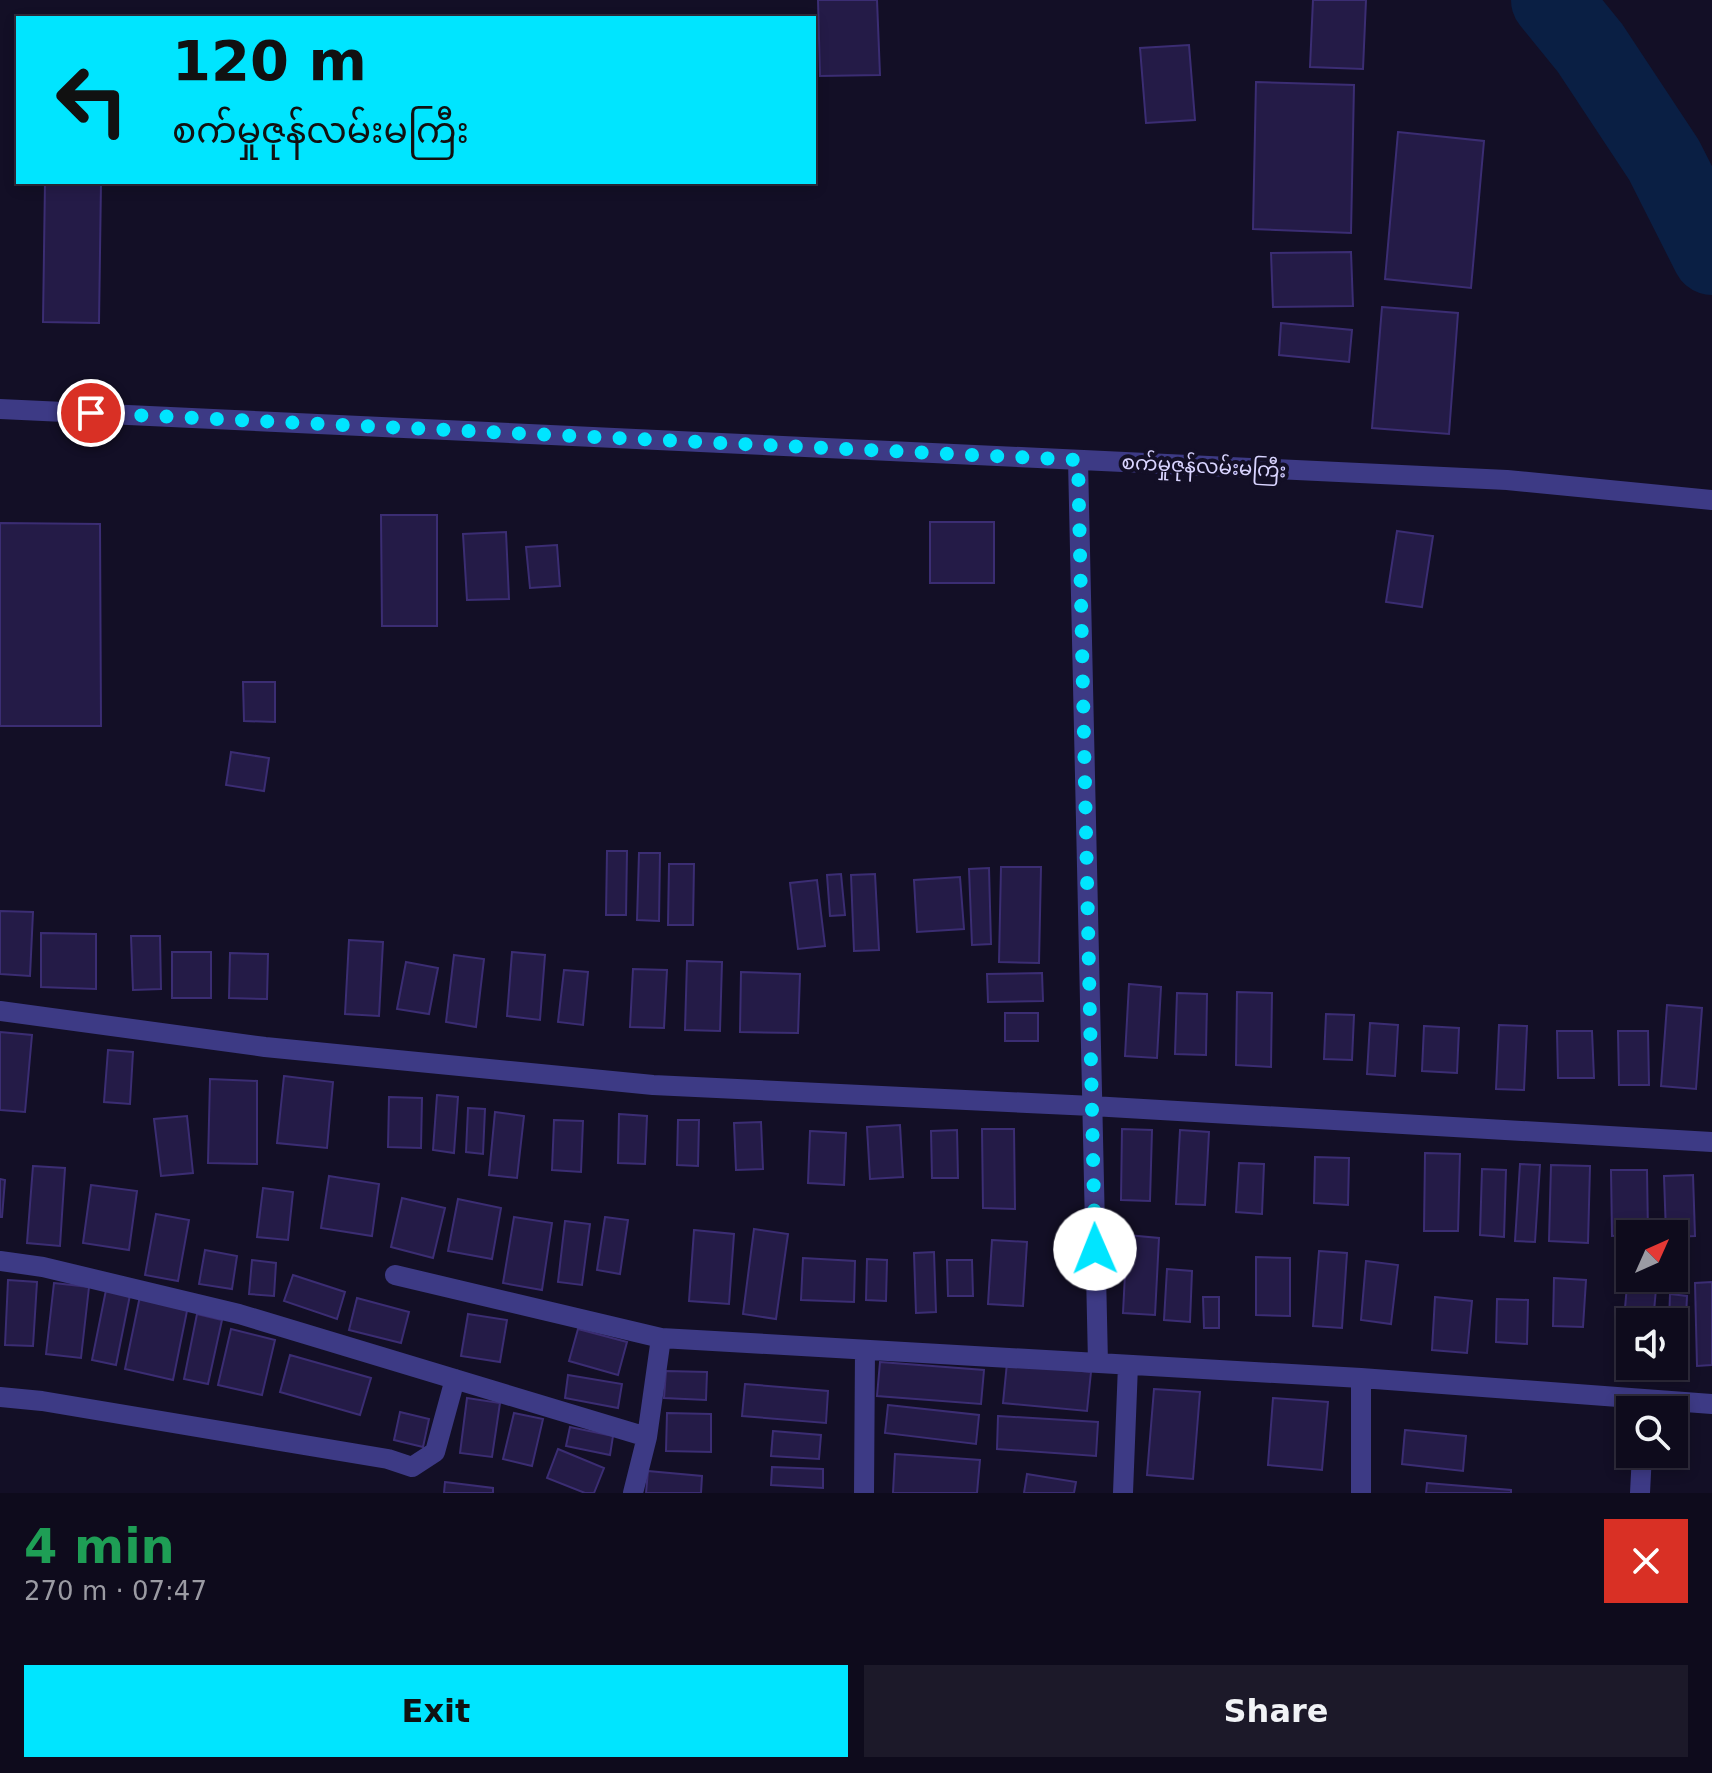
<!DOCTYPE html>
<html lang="en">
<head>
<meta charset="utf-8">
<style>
  body { margin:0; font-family:"DejaVu Sans","Noto Sans Myanmar",sans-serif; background:#1c1929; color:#f1f3f6; height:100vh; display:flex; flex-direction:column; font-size:30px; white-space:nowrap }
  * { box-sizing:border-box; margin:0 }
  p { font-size:26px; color:#9b9ba3 }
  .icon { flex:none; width:44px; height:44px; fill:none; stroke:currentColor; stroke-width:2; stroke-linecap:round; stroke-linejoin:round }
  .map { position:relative; height:1493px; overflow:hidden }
  .panel { display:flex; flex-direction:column; background:#0e0b1c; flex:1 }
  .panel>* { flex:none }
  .top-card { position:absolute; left:16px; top:16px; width:800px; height:168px; border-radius:0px; box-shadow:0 4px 12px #0003,0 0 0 2px #2e2b3b; background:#00e5ff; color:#111; overflow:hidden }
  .needle { width:52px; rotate:45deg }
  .controls { position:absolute; left:1616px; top:1220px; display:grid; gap:16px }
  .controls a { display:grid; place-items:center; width:72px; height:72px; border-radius:0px; background:#0e0b1c; box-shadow:0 4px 12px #0003,0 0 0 2px #2e2b3b; font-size:40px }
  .pin { position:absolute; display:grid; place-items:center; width:68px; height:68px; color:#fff; margin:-34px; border:4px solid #fff; border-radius:50%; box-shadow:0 2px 8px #0007 }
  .me { position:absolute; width:88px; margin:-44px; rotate:359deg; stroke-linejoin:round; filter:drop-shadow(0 0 6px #0008) }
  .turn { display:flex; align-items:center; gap:28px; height:168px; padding:0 24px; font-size:36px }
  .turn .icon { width:104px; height:104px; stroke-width:2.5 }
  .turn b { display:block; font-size:56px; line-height:68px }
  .round { display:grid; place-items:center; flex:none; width:84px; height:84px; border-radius:0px; background:#1c1929 }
  .head { display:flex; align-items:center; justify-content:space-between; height:136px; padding:0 24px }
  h1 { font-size:48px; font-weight:700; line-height:60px; color:#1e9e55 }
  .primary-button { display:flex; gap:16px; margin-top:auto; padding:16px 24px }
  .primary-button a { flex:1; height:92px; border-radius:0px; background:#00e5ff; color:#111; font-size:32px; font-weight:700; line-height:92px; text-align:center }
  .primary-button a+a { background:#1c1929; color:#f1f3f6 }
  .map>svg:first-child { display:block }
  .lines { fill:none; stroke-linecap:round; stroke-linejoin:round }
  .river { stroke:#0a1f44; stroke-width:80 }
  .building { fill:#241b47; stroke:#3b2d73; stroke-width:2 }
  .minor { stroke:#3d3a85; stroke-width:20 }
  .route { stroke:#00e5ff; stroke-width:14; stroke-dasharray:0 25.2 }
  .labels { text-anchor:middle; stroke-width:8; stroke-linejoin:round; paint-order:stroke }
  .street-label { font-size:20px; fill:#d9d4ff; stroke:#130f26 }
</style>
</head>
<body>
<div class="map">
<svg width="1712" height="1493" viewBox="0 0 1712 1493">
  <rect width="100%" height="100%" fill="#130f26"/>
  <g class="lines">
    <path class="river" d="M1551 0 1590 48 1664 160 1712 255"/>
  </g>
  <path class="building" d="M818 0H877L880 75 820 76Z
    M1313 0H1366L1363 69 1310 67Z
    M1189 45 1195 120 1146 123 1140 48Z
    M1256 82 1354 85 1351 233 1253 229Z
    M1398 132 1484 141 1471 288 1385 279Z
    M45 182H101L99 323 43 322Z
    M1351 252 1353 306 1273 307 1271 253Z
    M1382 307 1458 313 1449 434 1372 428Z
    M1281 323 1352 330 1349 362 1279 355Z
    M381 515H437V626H382Z
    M930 522H994V583H930Z
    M0 523 100 524 101 726H0Z
    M1397 531 1433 536 1422 607 1386 602Z
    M506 532 509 599 467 600 463 534Z
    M557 545 560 586 530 588 526 547Z
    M243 682H275V722L244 721Z
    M231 752 269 758 264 791 226 785Z
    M607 851H627L626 915H606Z
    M639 853H660L659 921 637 920Z
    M669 864H694L693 925H668Z
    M1001 867H1041L1039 963 999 962Z
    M989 868 991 944 972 945 969 869Z
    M841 874 845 915 830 916 827 875Z
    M875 874 879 950 854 951 851 875Z
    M960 877 964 929 917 932 914 880Z
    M817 880 825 946 798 949 790 883Z
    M0 911 33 912 30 976 0 974Z
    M41 933 96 934V989L41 987Z
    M131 936H160L161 989 133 990Z
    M349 940 383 942 379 1016 345 1014Z
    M172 952H211V998H172Z
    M512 952 545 955 540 1020 507 1016Z
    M230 953 268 954 267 999 229 998Z
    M454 955 484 959 476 1027 446 1022Z
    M687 961 722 962 720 1031 685 1030Z
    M406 962 438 968 429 1014 397 1009Z
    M633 969 667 970 664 1028 630 1027Z
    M564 970 588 972 583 1025 558 1022Z
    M741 972 800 974 798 1033 740 1032Z
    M1042 973 1043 1001 988 1002 987 974Z
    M1129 984 1161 987 1157 1058 1125 1056Z
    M1237 992 1272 993 1271 1067 1236 1065Z
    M1177 993 1207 994 1206 1055 1175 1054Z
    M1667 1005 1702 1008 1696 1089 1661 1086Z
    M1005 1013H1038V1041H1005Z
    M1326 1014 1354 1015 1352 1060 1324 1059Z
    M1370 1023 1398 1025 1395 1076 1367 1074Z
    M1499 1025 1527 1026 1524 1090 1496 1089Z
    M1424 1026 1459 1028 1457 1073 1422 1071Z
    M1557 1031H1592L1594 1078H1558Z
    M1618 1031H1648L1649 1085H1619Z
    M0 1032 32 1035 25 1112 0 1110Z
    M108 1050 133 1052 130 1104 104 1102Z
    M284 1076 333 1082 327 1148 277 1143Z
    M210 1079 257 1081V1164L208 1163Z
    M437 1095 458 1097 454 1153 433 1150Z
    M389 1097 422 1098 421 1148 388 1147Z
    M468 1108 485 1109 483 1154 466 1152Z
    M495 1112 524 1116 517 1178 489 1175Z
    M619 1114 647 1116 645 1164 618 1163Z
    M187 1116 193 1173 161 1176 154 1119Z
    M554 1120 583 1121 581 1172 552 1170Z
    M678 1120H699L698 1166 677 1165Z
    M761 1122 763 1169 736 1170 734 1123Z
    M900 1125 903 1177 870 1179 867 1127Z
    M982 1129H1014L1015 1209 983 1208Z
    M1122 1129 1152 1130 1150 1201 1121 1200Z
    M957 1130 958 1178H932L931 1131Z
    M1180 1130 1209 1132 1205 1205 1176 1204Z
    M810 1131 846 1133 844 1185 808 1183Z
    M1425 1153 1460 1154 1458 1231H1424Z
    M1315 1157 1349 1158 1348 1205 1314 1203Z
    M1239 1163 1264 1164 1262 1214 1236 1212Z
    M1520 1164 1540 1165 1535 1242 1515 1241Z
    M1551 1165 1590 1166 1588 1243 1549 1241Z
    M33 1166 65 1168 60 1246 27 1243Z
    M1482 1169 1506 1170 1504 1237 1480 1235Z
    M1611 1170H1647L1648 1234 1612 1236Z
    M1693 1175 1695 1236 1674 1237V1234H1666L1664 1176Z
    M329 1176 379 1184 372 1236 321 1228Z
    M0 1179 5 1180 2 1217H0Z
    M91 1185 137 1191 129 1250 83 1243Z
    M263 1188 293 1192 288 1240 257 1237Z
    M402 1198 445 1208 433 1258 391 1247Z
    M458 1199 501 1208 492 1259 448 1251Z
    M156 1214 189 1220 178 1281 145 1275Z
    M514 1217 552 1223 542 1290 503 1283Z
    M605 1217 628 1220 620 1274 597 1270Z
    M565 1221 590 1224 582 1285 558 1282Z
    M754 1229 788 1234 776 1319 743 1314Z
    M694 1230 734 1234 729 1304 689 1301Z
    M1127 1235 1159 1238 1155 1315 1123 1313Z
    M992 1240 1027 1242 1023 1306 988 1304Z
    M205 1250 237 1256 232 1289 199 1284Z
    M1319 1251 1347 1253 1342 1328 1313 1326Z
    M934 1252 936 1312 916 1313 914 1253Z
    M1256 1257 1290 1258V1316L1256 1315Z
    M803 1258 855 1261 854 1302 801 1300Z
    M867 1259 887 1260 886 1301 866 1300Z
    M252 1260 276 1263 274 1296 249 1294Z
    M947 1260H972L973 1296H948Z
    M1366 1261 1398 1265 1391 1324 1361 1320Z
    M1629 1263 1630 1278H1657L1653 1322H1630V1343L1622 1342Z
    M1167 1269 1192 1271 1190 1322 1164 1320Z
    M293 1275 345 1292 337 1319 284 1301Z
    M1554 1278 1586 1280 1583 1327 1553 1326Z
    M8 1280 37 1282 33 1346 5 1345Z
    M1712 1282V1365L1697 1366 1695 1283Z
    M54 1283 89 1287 81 1358 46 1354Z
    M106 1290 130 1295 116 1365 92 1360Z
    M1670 1294 1687 1296 1684 1363 1674 1362V1322H1669Z
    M140 1296 188 1306 173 1380 125 1369Z
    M1203 1297H1219V1328H1204Z
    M1435 1297 1472 1301 1467 1353 1432 1350Z
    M357 1298 409 1312 401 1343 349 1330Z
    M1497 1299 1528 1300 1527 1344 1496 1342Z
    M197 1314 222 1320 208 1384 184 1379Z
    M468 1314 507 1320 500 1362 461 1356Z
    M231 1329 275 1340 262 1395 218 1385Z
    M578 1329 627 1342 618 1375 569 1361Z
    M290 1355 371 1378 360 1415 280 1392Z
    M880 1362 984 1370 981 1404 877 1396Z
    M1007 1363 1091 1372 1087 1411 1003 1403Z
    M666 1371 707 1372 706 1400 664 1398Z
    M568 1375 622 1384 618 1408 565 1398Z
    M745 1384 828 1391 826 1423 742 1416Z
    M1154 1389 1200 1392 1193 1479 1147 1475Z
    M467 1398 500 1403 492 1457 460 1453Z
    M1273 1398 1328 1402 1322 1470 1268 1465Z
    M888 1405 979 1415 976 1444 885 1433Z
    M400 1412 429 1419 423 1447 394 1440Z
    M514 1413 543 1419 532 1466 503 1459Z
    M667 1413 711 1414V1452L666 1451Z
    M998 1416 1098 1422 1096 1456 997 1449Z
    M570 1427 613 1436 610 1455 566 1446Z
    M1405 1430 1466 1436 1463 1471 1402 1464Z
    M773 1431 821 1435 819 1459 771 1456Z
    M558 1449 604 1468 594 1493H585L547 1478Z
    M895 1454 980 1460 977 1493H893Z
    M772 1467 823 1469V1488L771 1485Z
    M648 1471 702 1476 701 1493H646Z
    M1027 1474 1076 1482 1074 1493H1024Z
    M445 1482 493 1488V1493H444Z
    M1427 1483 1511 1490V1493H1426Z"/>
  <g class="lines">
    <path class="minor" d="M0 409 1507 480 1712 500
      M1078 460 1098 1363
      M0 1011 265 1047 653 1085 1092 1106 1712 1142
      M0 1261 43 1267 239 1314 647 1437
      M395 1275 661 1338 1361 1378 1712 1404
      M0 1397 42 1401 388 1459 412 1467 435 1452 455 1379
      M633 1493 647 1437 661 1338
      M864 1493 865 1350
      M1123 1493 1128 1365
      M1361 1493V1378
      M1640 1493 1642 1454"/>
  </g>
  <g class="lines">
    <path class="route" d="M91 413 1078 460 1095 1249"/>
  </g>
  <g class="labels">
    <g class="street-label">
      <text transform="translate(1204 466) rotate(3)" y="7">စက်မှုဇုန်လမ်းမကြီး</text>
    </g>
  </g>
</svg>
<div class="controls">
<a><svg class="needle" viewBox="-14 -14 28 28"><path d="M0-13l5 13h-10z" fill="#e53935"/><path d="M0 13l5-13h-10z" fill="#9b9ba3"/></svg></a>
<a><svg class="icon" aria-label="sound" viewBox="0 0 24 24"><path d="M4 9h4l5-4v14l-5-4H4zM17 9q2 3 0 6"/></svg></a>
<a><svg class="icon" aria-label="search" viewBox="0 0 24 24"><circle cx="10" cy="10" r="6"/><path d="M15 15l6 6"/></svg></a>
</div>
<div class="pin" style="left:91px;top:413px;background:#d93025"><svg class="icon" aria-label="arrive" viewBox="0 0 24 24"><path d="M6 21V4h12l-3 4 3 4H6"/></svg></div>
<svg class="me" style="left:1095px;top:1249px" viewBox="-20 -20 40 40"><circle r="19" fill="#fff"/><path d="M0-13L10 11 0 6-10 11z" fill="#00e5ff"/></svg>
<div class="top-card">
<div class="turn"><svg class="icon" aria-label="left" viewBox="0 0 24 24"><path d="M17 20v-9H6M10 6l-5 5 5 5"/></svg><div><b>120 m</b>စက်မှုဇုန်လမ်းမကြီး</div></div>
</div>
</div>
<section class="panel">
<div class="head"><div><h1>4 min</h1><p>270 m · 07:47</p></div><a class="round" style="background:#d93025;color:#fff"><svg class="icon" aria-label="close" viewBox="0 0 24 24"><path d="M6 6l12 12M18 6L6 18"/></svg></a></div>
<div class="primary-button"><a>Exit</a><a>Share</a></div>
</section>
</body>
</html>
